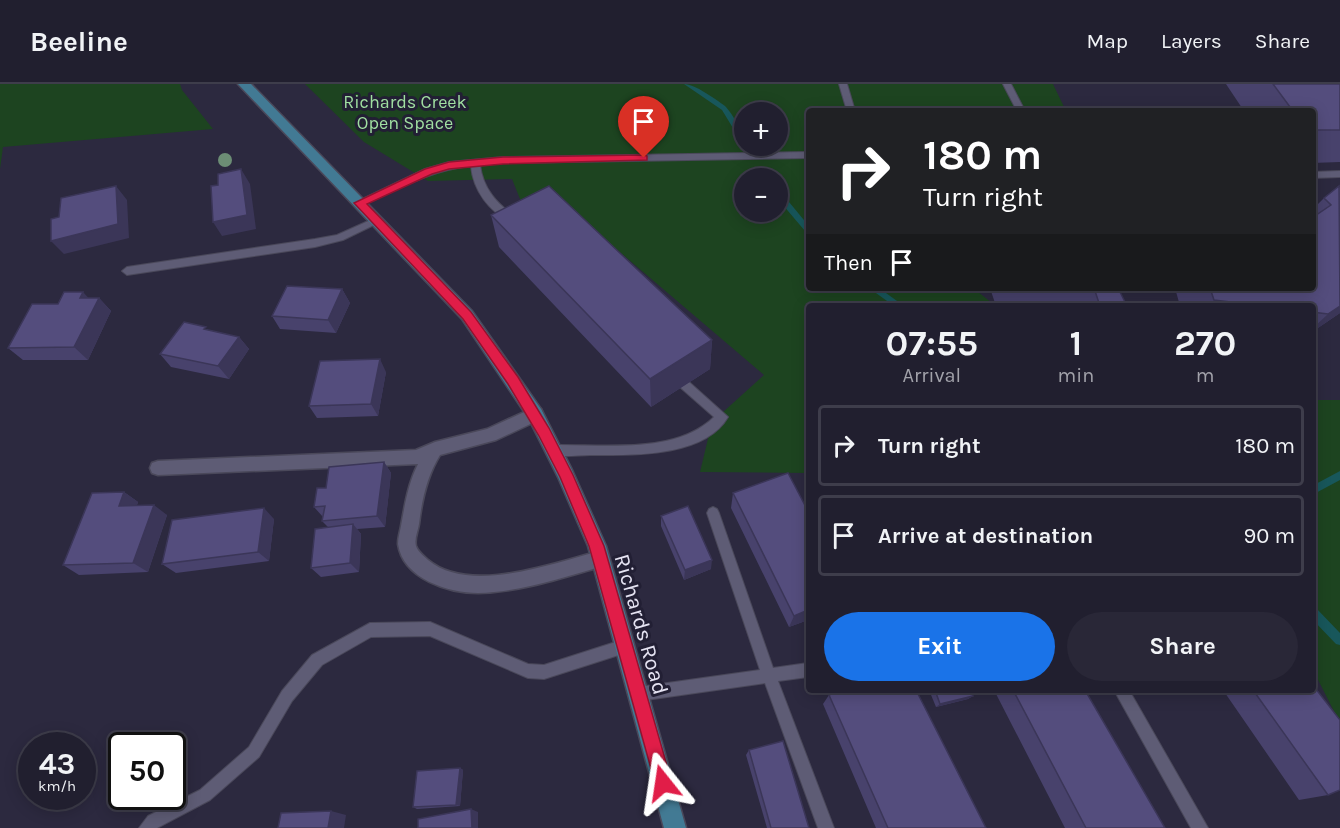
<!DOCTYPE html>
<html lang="en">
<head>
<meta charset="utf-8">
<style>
  body { margin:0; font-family:Karla,sans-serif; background:#292737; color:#f1f3f6; height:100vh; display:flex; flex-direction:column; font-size:22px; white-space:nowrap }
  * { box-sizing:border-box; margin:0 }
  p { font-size:20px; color:#a2a2aa }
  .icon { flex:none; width:33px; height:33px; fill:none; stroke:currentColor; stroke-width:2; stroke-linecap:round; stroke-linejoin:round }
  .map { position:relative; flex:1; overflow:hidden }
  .side { position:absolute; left:806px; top:219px; width:510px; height:390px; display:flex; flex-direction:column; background:#211f2f; border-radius:6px; box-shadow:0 3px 15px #0003,0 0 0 2px #3e3d4b }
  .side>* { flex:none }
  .banner { position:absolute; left:806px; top:24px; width:510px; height:183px; border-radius:6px; box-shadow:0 3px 15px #0003,0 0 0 2px #3e3d4b; background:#202124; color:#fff; overflow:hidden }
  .fabs { position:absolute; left:734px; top:18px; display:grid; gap:12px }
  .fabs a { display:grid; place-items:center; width:54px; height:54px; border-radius:50%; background:#211f2f; box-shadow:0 3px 15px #0003,0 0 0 2px #3e3d4b; font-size:30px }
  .speed { position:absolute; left:18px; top:648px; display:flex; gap:12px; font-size:30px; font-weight:700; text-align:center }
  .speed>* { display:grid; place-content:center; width:78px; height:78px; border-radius:50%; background:#211f2f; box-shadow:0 3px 15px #0003,0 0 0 2px #3e3d4b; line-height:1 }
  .speed small { font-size:15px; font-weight:400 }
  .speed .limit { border:3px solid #111; border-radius:9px; background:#fff; color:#111 }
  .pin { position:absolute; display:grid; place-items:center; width:51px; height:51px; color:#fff; margin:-62px -26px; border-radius:50% 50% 50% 0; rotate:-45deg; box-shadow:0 0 6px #0007 }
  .pin .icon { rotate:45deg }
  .me { position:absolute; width:66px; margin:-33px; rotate:345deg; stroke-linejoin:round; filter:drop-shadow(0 0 4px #0008) }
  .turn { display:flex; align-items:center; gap:21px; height:126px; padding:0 18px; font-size:27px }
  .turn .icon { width:78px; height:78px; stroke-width:2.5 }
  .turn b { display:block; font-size:42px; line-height:51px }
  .then { display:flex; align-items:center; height:57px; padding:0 18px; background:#0003; gap:12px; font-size:22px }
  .eta { display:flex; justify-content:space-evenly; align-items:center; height:102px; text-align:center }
  .eta b { font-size:36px; font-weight:700; line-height:42px }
  .primary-button { display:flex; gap:12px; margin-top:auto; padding:12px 18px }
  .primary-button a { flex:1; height:69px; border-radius:36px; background:#1a73e8; color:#fff; font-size:24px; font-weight:700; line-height:69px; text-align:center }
  .primary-button a+a { background:#292737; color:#f1f3f6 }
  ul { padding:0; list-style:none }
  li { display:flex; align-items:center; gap:18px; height:81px; margin:0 12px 9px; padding:0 6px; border:3px solid #3e3d4b; border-radius:6px }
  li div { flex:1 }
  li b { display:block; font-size:22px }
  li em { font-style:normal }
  header { display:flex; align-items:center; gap:36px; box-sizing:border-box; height:84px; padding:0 30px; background:#211f2f; border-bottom:2px solid #3e3d4b }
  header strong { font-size:28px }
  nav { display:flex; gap:33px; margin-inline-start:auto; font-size:21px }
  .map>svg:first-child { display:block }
  .green { fill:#1d4420; fill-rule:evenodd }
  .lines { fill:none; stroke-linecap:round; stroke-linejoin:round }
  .stream { fill:#18575b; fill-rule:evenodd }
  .service-casing { stroke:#4a485a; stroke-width:2 }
  .minor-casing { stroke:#4a485a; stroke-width:3 }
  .secondary-casing { stroke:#4a485a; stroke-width:3 }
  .service { fill:#5e5c75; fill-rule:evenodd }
  .minor { fill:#5e5c75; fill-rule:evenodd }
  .secondary { fill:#427a94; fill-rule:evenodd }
  .tree { fill:#6c8d75 }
  .wall { fill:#48426c }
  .shaded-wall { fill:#3b3658 }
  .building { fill:#544d7d; stroke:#3b3658; stroke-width:1.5 }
  .route { fill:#e11d48; stroke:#92132f; stroke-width:1.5 }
  .labels { text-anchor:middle; stroke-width:6; stroke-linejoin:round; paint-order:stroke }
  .far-park-label { font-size:18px; fill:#a0dfa1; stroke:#221f34 }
  .street-label { font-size:22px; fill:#e5e3f2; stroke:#221f34 }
</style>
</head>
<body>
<header>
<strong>Beeline</strong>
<nav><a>Map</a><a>Layers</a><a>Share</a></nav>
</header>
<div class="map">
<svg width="1340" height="744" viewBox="0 0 1340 744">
  <rect width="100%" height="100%" fill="#2c293f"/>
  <path class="green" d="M0 0H180L182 6 213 45 3 63 0 85Z
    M305 0H1053L1066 27H808V204H973L996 222H808V389L700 388 712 338 764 291 561 118 526 130 512 95 428 97 364 58ZM744 28H777V62H744ZM744 94H777V128H744Z
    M1312 316H1340V639L1313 586Z"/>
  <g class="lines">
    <path class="stream" d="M684 0C695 0 715 15 725 22 732 29 744 49 744 59H742L722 26Z
      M764 90H768L771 94H764L763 92Z
      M777 107H780L808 141V147H805L777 114Z
      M869 204H879L904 222H894Z
      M1340 387V396L1312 411V402Z
      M1312 522 1316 524 1340 549V561L1336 560 1312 535Z"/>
    <defs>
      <path id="service" d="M839 0H847L855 27H847Z
        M1003 0H1011L1025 27H1017Z
        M808 68V74L503 79 480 81C483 105 497 120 516 133V137L513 138C490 130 473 106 471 82 431 86 398 105 362 121L359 122 354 119 425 85 449 78 503 73Z
        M1340 87V93L1312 94V88Z
        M375 134 378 135V139L343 156 315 163 127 191 122 187 127 183 315 155 337 151Z
        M685 296 689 298 728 333C704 374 631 371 590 371 578 371 561 374 549 370L547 366 549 362 553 361C604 360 675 371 714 333L681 304 679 301 681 298Z
        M713 423 717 425 719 429 773 584 808 579V593L778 597 834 744H818L765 599 639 617 634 615 632 610 634 605 639 603 760 586 707 429 709 425Z
        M430 538 528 580 544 581 625 555 630 557 632 562 630 567 625 569 544 595 528 594 430 552 371 553 322 581 292 617 259 673 210 716 157 744H139L148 732 200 706 249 663 282 607 312 571 370 539Z
        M1114 606H1129L1208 744H1191Z"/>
      <path id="minor" d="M535 323 541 325 543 330 541 335 496 356 440 371C427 392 422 415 419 440 418 447 414 455 416 462 418 468 424 472 428 476 470 511 553 479 600 467L606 469 609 475 606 481 600 483C561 494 520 508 478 509 449 509 403 495 398 460 398 453 400 448 401 442 405 420 408 400 418 380L158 391 152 389 150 384 152 379 158 377 416 366 435 358 487 345Z"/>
      <path id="secondary" d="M238 0H251L472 227 541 325 572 386 606 462 686 744H664L588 462 558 393 529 335 462 235Z"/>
    </defs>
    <use href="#service" class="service-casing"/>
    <use href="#minor" class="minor-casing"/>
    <use href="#secondary" class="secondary-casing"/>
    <use href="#service" class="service"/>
    <use href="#minor" class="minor"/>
    <use href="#secondary" class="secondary"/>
  </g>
  <circle class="tree" cx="225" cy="76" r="7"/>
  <path class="wall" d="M1226 0H1340V78L1312 79V27H1244Z
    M1340 103V229L1312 248V222H1180L1175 204H1312V126L1324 114Z
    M491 131 712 256 710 285 651 323 499 163Z
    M990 204H1118L1127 222H996Z
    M342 205 350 219 336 249 280 245 272 232Z
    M89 214H99L111 227 88 276H23L8 264 58 220Z
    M209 246 239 253 249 265 229 295 171 283 160 270Z
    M386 288 378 332 317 334 309 322Z
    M384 378 391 389 385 443 357 445 361 450 359 488 321 493 311 484 329 444 322 437 323 433 314 423 326 404Z
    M124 408 138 418 137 421 167 431 148 488 79 491 63 481Z
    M733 409 808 536 789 543 731 424Z
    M661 432 711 485 684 496 661 442Z
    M274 435 269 477 176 489 162 480Z
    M929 606H970L973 612 968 615 936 623Z
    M994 606H1085L1165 744H1065Z
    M1223 606H1312L1328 711 1299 716Z
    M829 611 986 744H876L823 620Z
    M749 666 809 744H767L746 671Z
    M460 684 463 686 460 722 417 725 413 723Z"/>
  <path class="shaded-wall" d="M241 85 250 100 256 145 222 152 213 138Z
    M116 102 127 116 129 154 64 170 51 157Z
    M342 205 350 219 336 249 328 236Z
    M83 208 95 221 99 214 111 227 88 276 74 263 80 214Z
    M1340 222V229L1312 248V245L1328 230Z
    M239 253 249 265 229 295 218 282Z
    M712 256 710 285 651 323 650 295Z
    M380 275 386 288 378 332 371 320Z
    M384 378 391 389 385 443 377 432Z
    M124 408 138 418 133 432 119 422Z
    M154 421 167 431 148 488 133 479Z
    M264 424 274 435 269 477 258 468Z
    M353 440 361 450 359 488 350 479Z
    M712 476 711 485 684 496 685 486Z
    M808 526V536L789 543 794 532Z
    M973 612 968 615 936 623 940 620Z
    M460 684 463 686 460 722 456 721Z
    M471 725 478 728V744H472Z
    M331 727 346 731 344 744H328Z"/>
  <path class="building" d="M1273 0H1340V46H1312V27H1293Z
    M241 85 247 131 213 138 211 102 218 101V90Z
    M116 102 118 140 51 157V135L59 133 61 114Z
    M549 102 712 256 650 295 491 131Z
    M1339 102 1340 222 1328 230 1312 228V222H1264L1214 216 1210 204H1312V134L1331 121 1324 114Z
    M287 202 342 205 328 236 272 232Z
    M1094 204H1118L1127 222H1100Z
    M64 208H83L80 214H99L74 263 8 264 32 220H58Z
    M184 238 206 243 204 245 239 253 218 282 160 270Z
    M380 275 371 320 309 322 320 277Z
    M384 378 377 432 322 437 325 422 314 423 317 404H326L329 383Z
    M788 389 808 427V526L794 532 733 409Z
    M124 408 119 422 154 421 133 479 63 481 92 409Z
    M688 422 712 476 685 486 661 432Z
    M264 424 258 468 162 480 172 436Z
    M353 440 350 479 311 484 315 445Z
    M1312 600 1340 636V706L1328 711 1253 606H1312Z
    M843 606H916L986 744H888L829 611Z
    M935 606H970L973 612 940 620Z
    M1013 606H1085L1165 744H1086Z
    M783 657 809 744H771L749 666Z
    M460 684 456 721 413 723 417 687Z
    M471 725 472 744H418V735Z
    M331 727 328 744H278L281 729Z"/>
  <path class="route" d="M644 71 647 72V76L503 80 449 85 432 90 367 120 471 228 518 293 549 344 573 391 604 462 672 699 669 705 663 708 657 705 655 699 589 462 560 393 539 352 508 300 463 235 354 119 425 85 449 78 503 73Z"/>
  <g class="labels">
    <g class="far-park-label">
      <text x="405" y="24">Richards Creek<tspan x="405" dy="21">Open Space</tspan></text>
    </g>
    <g class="street-label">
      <text transform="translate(642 540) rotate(74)" y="8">Richards Road</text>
    </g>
  </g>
</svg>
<div class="fabs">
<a>+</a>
<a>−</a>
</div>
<div class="speed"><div>43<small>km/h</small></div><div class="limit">50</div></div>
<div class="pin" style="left:644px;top:74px;background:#d93025"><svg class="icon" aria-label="arrive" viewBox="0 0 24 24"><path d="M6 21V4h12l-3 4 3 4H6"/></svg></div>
<svg class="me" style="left:663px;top:699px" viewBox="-20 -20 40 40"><path d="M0-17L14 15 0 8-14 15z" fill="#e11d48" stroke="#fff" stroke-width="4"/></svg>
<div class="banner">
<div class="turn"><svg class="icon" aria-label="right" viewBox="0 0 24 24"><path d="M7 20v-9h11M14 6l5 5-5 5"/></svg><div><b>180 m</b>Turn right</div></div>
<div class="then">Then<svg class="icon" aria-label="arrive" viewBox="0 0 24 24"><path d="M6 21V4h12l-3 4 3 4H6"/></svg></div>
</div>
<section class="side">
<div class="eta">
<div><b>07:55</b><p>Arrival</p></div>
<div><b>1</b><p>min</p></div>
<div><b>270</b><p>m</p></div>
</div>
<ul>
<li><svg class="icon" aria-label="right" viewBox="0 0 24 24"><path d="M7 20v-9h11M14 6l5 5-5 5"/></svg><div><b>Turn right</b></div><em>180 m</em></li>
<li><svg class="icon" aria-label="arrive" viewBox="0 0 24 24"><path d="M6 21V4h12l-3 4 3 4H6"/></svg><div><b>Arrive at destination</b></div><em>90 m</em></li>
</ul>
<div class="primary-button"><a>Exit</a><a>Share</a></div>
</section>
</div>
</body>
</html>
